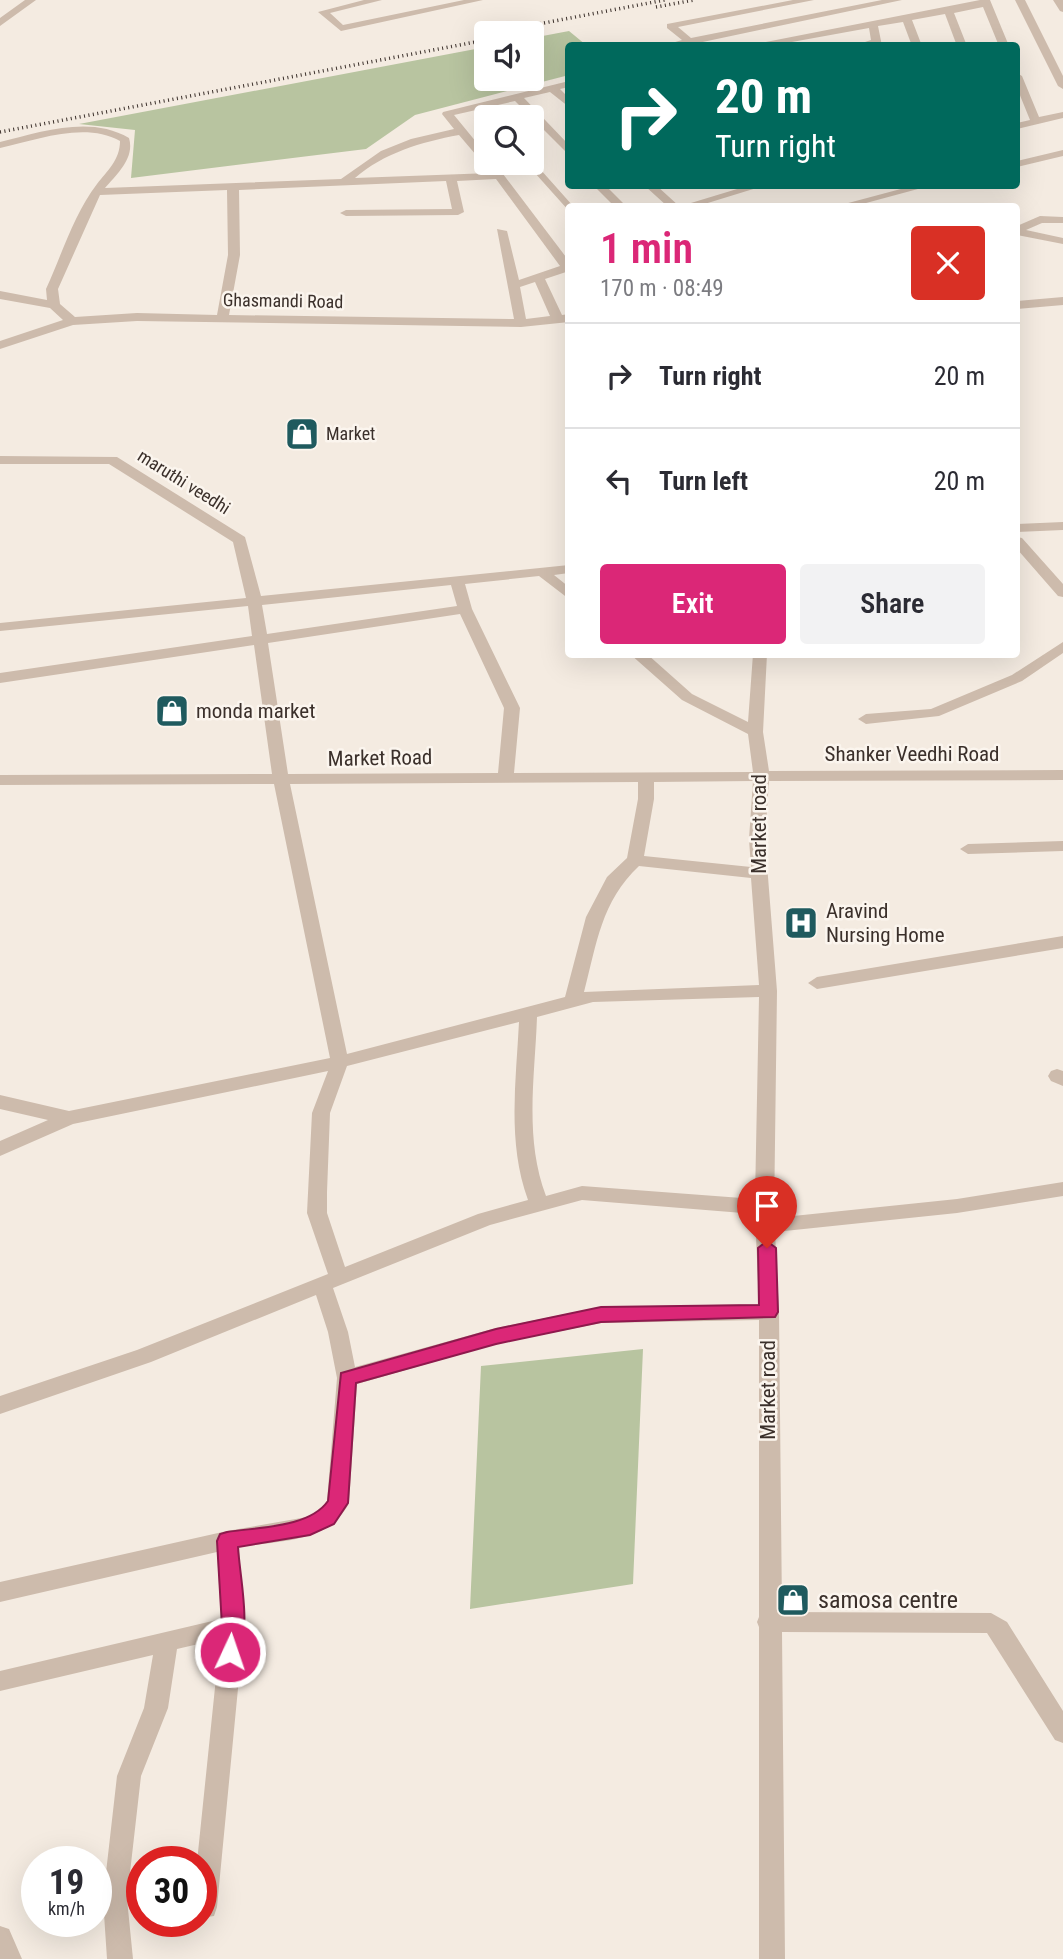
<!DOCTYPE html>
<html lang="en">
<head>
<meta charset="utf-8">
<style>
  body { margin:0; font-family:"Roboto Condensed",sans-serif; background:#f2f2f3; color:#2b2b33; height:100vh; display:flex; flex-direction:column; font-size:26px; white-space:nowrap }
  * { box-sizing:border-box; margin:0 }
  p { font-size:23px; color:#7c7c81 }
  .icon { flex:none; width:38px; height:38px; fill:none; stroke:currentColor; stroke-width:2; stroke-linecap:round; stroke-linejoin:round }
  .map { position:relative; flex:1; overflow:hidden }
  .panel { position:absolute; left:565px; top:203px; width:455px; height:455px; display:flex; flex-direction:column; background:#fff; border-radius:7px; box-shadow:0 7px 28px #0002 }
  .panel>* { flex:none }
  .hud { position:absolute; left:565px; top:42px; width:455px; height:147px; border-radius:7px; box-shadow:0 7px 28px #0002; background:#00695c; color:#fff; overflow:hidden }
  .tools { position:absolute; left:474px; top:21px; display:grid; gap:14px }
  .tools a { display:grid; place-items:center; width:70px; height:70px; border-radius:7px; background:#fff; box-shadow:0 7px 28px #0002; font-size:35px }
  .speed { position:absolute; left:21px; top:1846px; display:flex; gap:14px; font-size:35px; font-weight:700; text-align:center }
  .speed>* { display:grid; place-content:center; width:91px; height:91px; border-radius:50%; background:#fff; box-shadow:0 7px 28px #0002; line-height:1 }
  .speed small { font-size:18px; font-weight:400 }
  .speed .limit { border:10px solid #d22; background:#fff; color:#111 }
  .pin { position:absolute; display:grid; place-items:center; width:60px; height:60px; color:#fff; margin:-72px -30px; border-radius:50% 50% 50% 0; rotate:-45deg; box-shadow:0 0 7px #0007 }
  .pin .icon { rotate:45deg }
  .me { position:absolute; width:77px; margin:-38px; rotate:3deg; stroke-linejoin:round; filter:drop-shadow(0 0 5px #0008) }
  .turn { display:flex; align-items:center; gap:24px; height:147px; padding:0 35px; font-size:32px }
  .turn .icon { width:91px; height:91px; stroke-width:2.5 }
  .turn b { display:block; font-size:49px; line-height:60px }
  .round { display:grid; place-items:center; flex:none; width:74px; height:74px; border-radius:7px; background:#f2f2f3 }
  .overview { display:flex; align-items:center; justify-content:space-between; height:119px; padding:0 35px }
  h1 { font-size:42px; font-weight:600; line-height:52px; color:#db2777 }
  .primary-button { display:flex; gap:14px; margin-top:auto; padding:14px 35px }
  .primary-button a { flex:1; height:80px; border-radius:7px; background:#db2777; color:#fff; font-size:28px; font-weight:600; line-height:80px; text-align:center }
  .primary-button a+a { background:#f2f2f3; color:#2b2b33 }
  ul { padding:0; list-style:none }
  li { display:flex; align-items:center; gap:21px; height:105px; padding:0 35px; border-top:2px solid #e1e1e2 }
  li div { flex:1 }
  li b { display:block; font-size:26px }
  li em { font-style:normal }
  .map>svg:first-child { display:block }
  .green { fill:#b8c4a0 }
  .lines { fill:none; stroke-linecap:round; stroke-linejoin:round }
  .minor { fill:#cdbbac; fill-rule:evenodd }
  .rail { stroke:#3b302b; stroke-width:3.5; stroke-dasharray:1 3.5; stroke-linecap:butt }
  .route { fill:#db2777; stroke:#8e194d; stroke-width:2 }
  .labels { text-anchor:middle; stroke-width:5; stroke-linejoin:round; paint-order:stroke }
  .far-street-label { font-size:18px; fill:#3b302b; stroke:#fbf5ee }
  .far-poi-label { font-size:18px; fill:#3b302b; stroke:#fbf5ee; text-anchor:start }
  .poi-label { font-size:21px; fill:#3b302b; stroke:#fbf5ee; text-anchor:start }
  .street-label { font-size:21px; fill:#3b302b; stroke:#fbf5ee }
  .near-poi-label { font-size:24px; fill:#3b302b; stroke:#fbf5ee; text-anchor:start }
</style>
</head>
<body>
<div class="map">
<svg width="1063" height="1959" viewBox="0 0 1063 1959">
  <rect width="100%" height="100%" fill="#f4ebe1"/>
  <path class="green" d="M569 31 586 45 569 46V75L415 115 366 149 131 178 135 130 79 124 486 47V79H532V38Z
    M643 1349 633 1584 470 1609 481 1366Z"/>
  <g class="lines">
    <path class="minor" d="M25 0H36L0 26V18Z
      M364 0H382L330 13 343 25 464 0H483L341 31 318 12Z
      M793 0H814L678 27 691 38 882 0H902L698 43 699 46H662L682 40 667 28V24Z
      M980 0H990L1009 46H999L983 7 954 13 967 46H957L945 14 912 20 922 46H912L903 22 878 26 882 46H853L871 40 869 28 770 46H745Z
      M1015 0H1025L1063 76V89L1058 86Z
      M1053 0H1063V12L1060 11Z
      M1017 73 1022 76 1039 117 1063 112V118L1017 129V123L1030 120 1017 88Z
      M569 81V87L560 89 569 98V107L550 92 524 98 569 145V155L515 101 454 115 486 154 488 163 482 162 459 135C421 142 384 153 355 178L491 173 489 166H497L569 261V271L545 279 562 315 569 314V322L521 327 137 321 73 325 0 349V341L63 320 50 308 0 299V291L47 300 46 289C62 254 74 214 97 184 107 171 120 160 120 141 85 121 36 140 0 148V142C41 132 90 115 129 138 135 158 117 174 105 188L341 179 381 151 411 139 454 129 442 114 443 112ZM496 179 560 266 519 280 507 231 497 229 514 319 229 315 240 255 239 190 446 181 452 209 346 210 340 213 346 216 458 215 464 212 457 181ZM227 190 228 255 217 315 137 313 75 317 60 304 58 289 100 195ZM535 282 550 316 526 319 520 287Z
      M1063 150V156L1017 167V161Z
      M532 160 573 206H569V211L526 163H532Z
      M594 186H606L626 206H614Z
      M645 186H657L679 206H667Z
      M747 186H763L698 206H681Z
      M912 186H929L855 206H837Z
      M1040 216 1063 217V223H1042L1026 230 1063 238V244L1017 235V226Z
      M1063 297V305L1017 309V301Z
      M0 456 117 457 245 537 261 596 569 565V573L554 575 569 587V599L539 576 465 584 472 609 520 708 514 773 753 772 748 734 682 700 630 654H647L692 694 748 722 753 654H767L763 732 769 771 1063 770V780L769 781 765 839 777 991 774 1218 957 1199 1063 1182V1196L957 1213 775 1232 779 1312 782 1612 991 1613 1007 1622 1063 1711V1743L1055 1740 987 1633 782 1632 785 1959H759V1627L757 1622 759 1617V1320L601 1323 496 1344 357 1384 349 1503C329 1543 277 1541 239 1547L244 1626 217 1907 214 1916 201 1918V1862H197L220 1639 177 1649 168 1708 141 1776 127 1899 133 1959H107L103 1899 117 1776 144 1708 153 1655 0 1691V1671L221 1619 217 1552 0 1602V1582L227 1531 307 1517 319 1511 327 1501 337 1378 328 1332 316 1295 151 1362 0 1414V1396L137 1350 328 1274 307 1213 312 1113 328 1071 73 1124 0 1156V1141L48 1120 0 1109V1095L69 1111 330 1058 274 784 0 785V775L272 774 254 645 0 683V673L252 636 248 606 0 631V623L246 598 233 542 109 464H0ZM451 585 457 606 267 634 262 605ZM460 614 504 708 498 773 288 774 268 643ZM753 781 749 839 751 867 644 856 654 799V782ZM638 782V799L627 858 607 877 586 917 565 997 347 1054 290 784ZM639 866 751 878 759 985 584 992C597 943 601 902 639 866ZM759 997 755 1199 582 1186 546 1196C524 1138 535 1076 537 1017L593 1002ZM519 1022C516 1082 507 1142 528 1200L478 1214 345 1267 327 1213V1192L330 1113 347 1066ZM582 1200 755 1214 759 1304 601 1307 496 1328 355 1367 348 1332 333 1288 490 1225Z
      M1063 522V530L1017 532V524Z
      M1017 537 1022 538 1063 584V597L1058 596 1017 549Z
      M1063 642V653L1022 681 939 716 866 724 858 719 866 714 931 709 1012 675Z
      M1063 841V851L968 854 960 849 968 844Z
      M1063 936V948L817 989 808 983 817 977Z
      M1057 1069 1063 1071V1086L1051 1081 1048 1076 1051 1071Z
      M0 1926 9 1929 22 1959H0Z"/>
    <path class="rail" d="M656 7 694 0
      M491 33 665 0
      M0 132 486 40"/>
  </g>
  <path class="route" d="M767 1241 776 1248 778 1312 775 1317 601 1322 496 1344 356 1383 348 1503 334 1524 310 1535 238 1547C240 1580 252 1628 237 1658L230 1661 223 1658 220 1652 222 1626 217 1541 220 1534 227 1532C258 1527 309 1528 328 1501L341 1373 496 1329 601 1307 759 1305 758 1248Z"/>
  <defs>
    <symbol id="shop-square" viewBox="-11 -11 22 22"><rect x="-9" y="-9" width="18" height="18" rx="4" fill="#1f5a5e" stroke="#fbf5ee"/><path d="M-5-2.5h2.3a2.7 3.5 0 0 1 5.4 0H5L5.5 6h-11ZM-1.5-2.5h3a1.5 2.3 0 0 0-3 0Z" fill="#fff"/></symbol>
    <symbol id="hospital-square" viewBox="-11 -11 22 22"><rect x="-9" y="-9" width="18" height="18" rx="4" fill="#1f5a5e" stroke="#fbf5ee"/><path d="M-5-5h3v3.5h4V-5h3V5h-3V1.5h-4V5h-3Z" fill="#fff"/></symbol>
  </defs>
  <g fill-rule="evenodd">
    <use href="#shop-square" x="283" y="415" width="38" height="38"/>
    <use href="#shop-square" x="153" y="692" width="38" height="38"/>
    <use href="#hospital-square" x="782" y="904" width="38" height="38"/>
    <use href="#shop-square" x="774" y="1581" width="38" height="38"/>
  </g>
  <g class="labels">
    <g class="far-street-label">
      <text transform="translate(283 301) rotate(1)" y="6">Ghasmandi Road</text>
      <text transform="translate(184 482) rotate(32)" y="6">maruthi veedhi</text>
    </g>
    <g class="far-poi-label">
      <text x="326" y="440">Market</text>
    </g>
    <g class="poi-label">
      <text x="196" y="718">monda market</text>
      <text x="826" y="918">Aravind<tspan x="826" dy="24">Nursing Home</tspan></text>
    </g>
    <g class="street-label">
      <text x="912" y="761">Shanker Veedhi Road</text>
      <text transform="translate(380 758) rotate(-1)" y="7">Market Road</text>
      <text transform="translate(759 824) rotate(-90)" y="7">Market road</text>
      <text transform="translate(768 1390) rotate(-90)" y="7">Market road</text>
    </g>
    <g class="near-poi-label">
      <text x="818" y="1608">samosa centre</text>
    </g>
  </g>
</svg>
<div class="tools">
<a><svg class="icon" aria-label="sound" viewBox="0 0 24 24"><path d="M4 9h4l5-4v14l-5-4H4zM17 9q2 3 0 6"/></svg></a>
<a><svg class="icon" aria-label="search" viewBox="0 0 24 24"><circle cx="10" cy="10" r="6"/><path d="M15 15l6 6"/></svg></a>
</div>
<div class="speed"><div>19<small>km/h</small></div><div class="limit">30</div></div>
<div class="pin" style="left:767px;top:1248px;background:#d93025"><svg class="icon" aria-label="arrive" viewBox="0 0 24 24"><path d="M6 21V4h12l-3 4 3 4H6"/></svg></div>
<svg class="me" style="left:230px;top:1652px" viewBox="-20 -20 40 40"><circle r="17" fill="#db2777" stroke="#fff" stroke-width="3"/><path d="M0-11L8 9 0 5-8 9z" fill="#fff"/></svg>
<div class="hud">
<div class="turn"><svg class="icon" aria-label="right" viewBox="0 0 24 24"><path d="M7 20v-9h11M14 6l5 5-5 5"/></svg><div><b>20 m</b>Turn right</div></div>
</div>
<section class="panel">
<div class="overview"><div><h1>1 min</h1><p>170 m · 08:49</p></div><a class="round" style="background:#d93025;color:#fff"><svg class="icon" aria-label="close" viewBox="0 0 24 24"><path d="M6 6l12 12M18 6L6 18"/></svg></a></div>
<ul>
<li><svg class="icon" aria-label="right" viewBox="0 0 24 24"><path d="M7 20v-9h11M14 6l5 5-5 5"/></svg><div><b>Turn right</b></div><em>20 m</em></li>
<li><svg class="icon" aria-label="left" viewBox="0 0 24 24"><path d="M17 20v-9H6M10 6l-5 5 5 5"/></svg><div><b>Turn left</b></div><em>20 m</em></li>
</ul>
<div class="primary-button"><a>Exit</a><a>Share</a></div>
</section>
</div>
</body>
</html>
